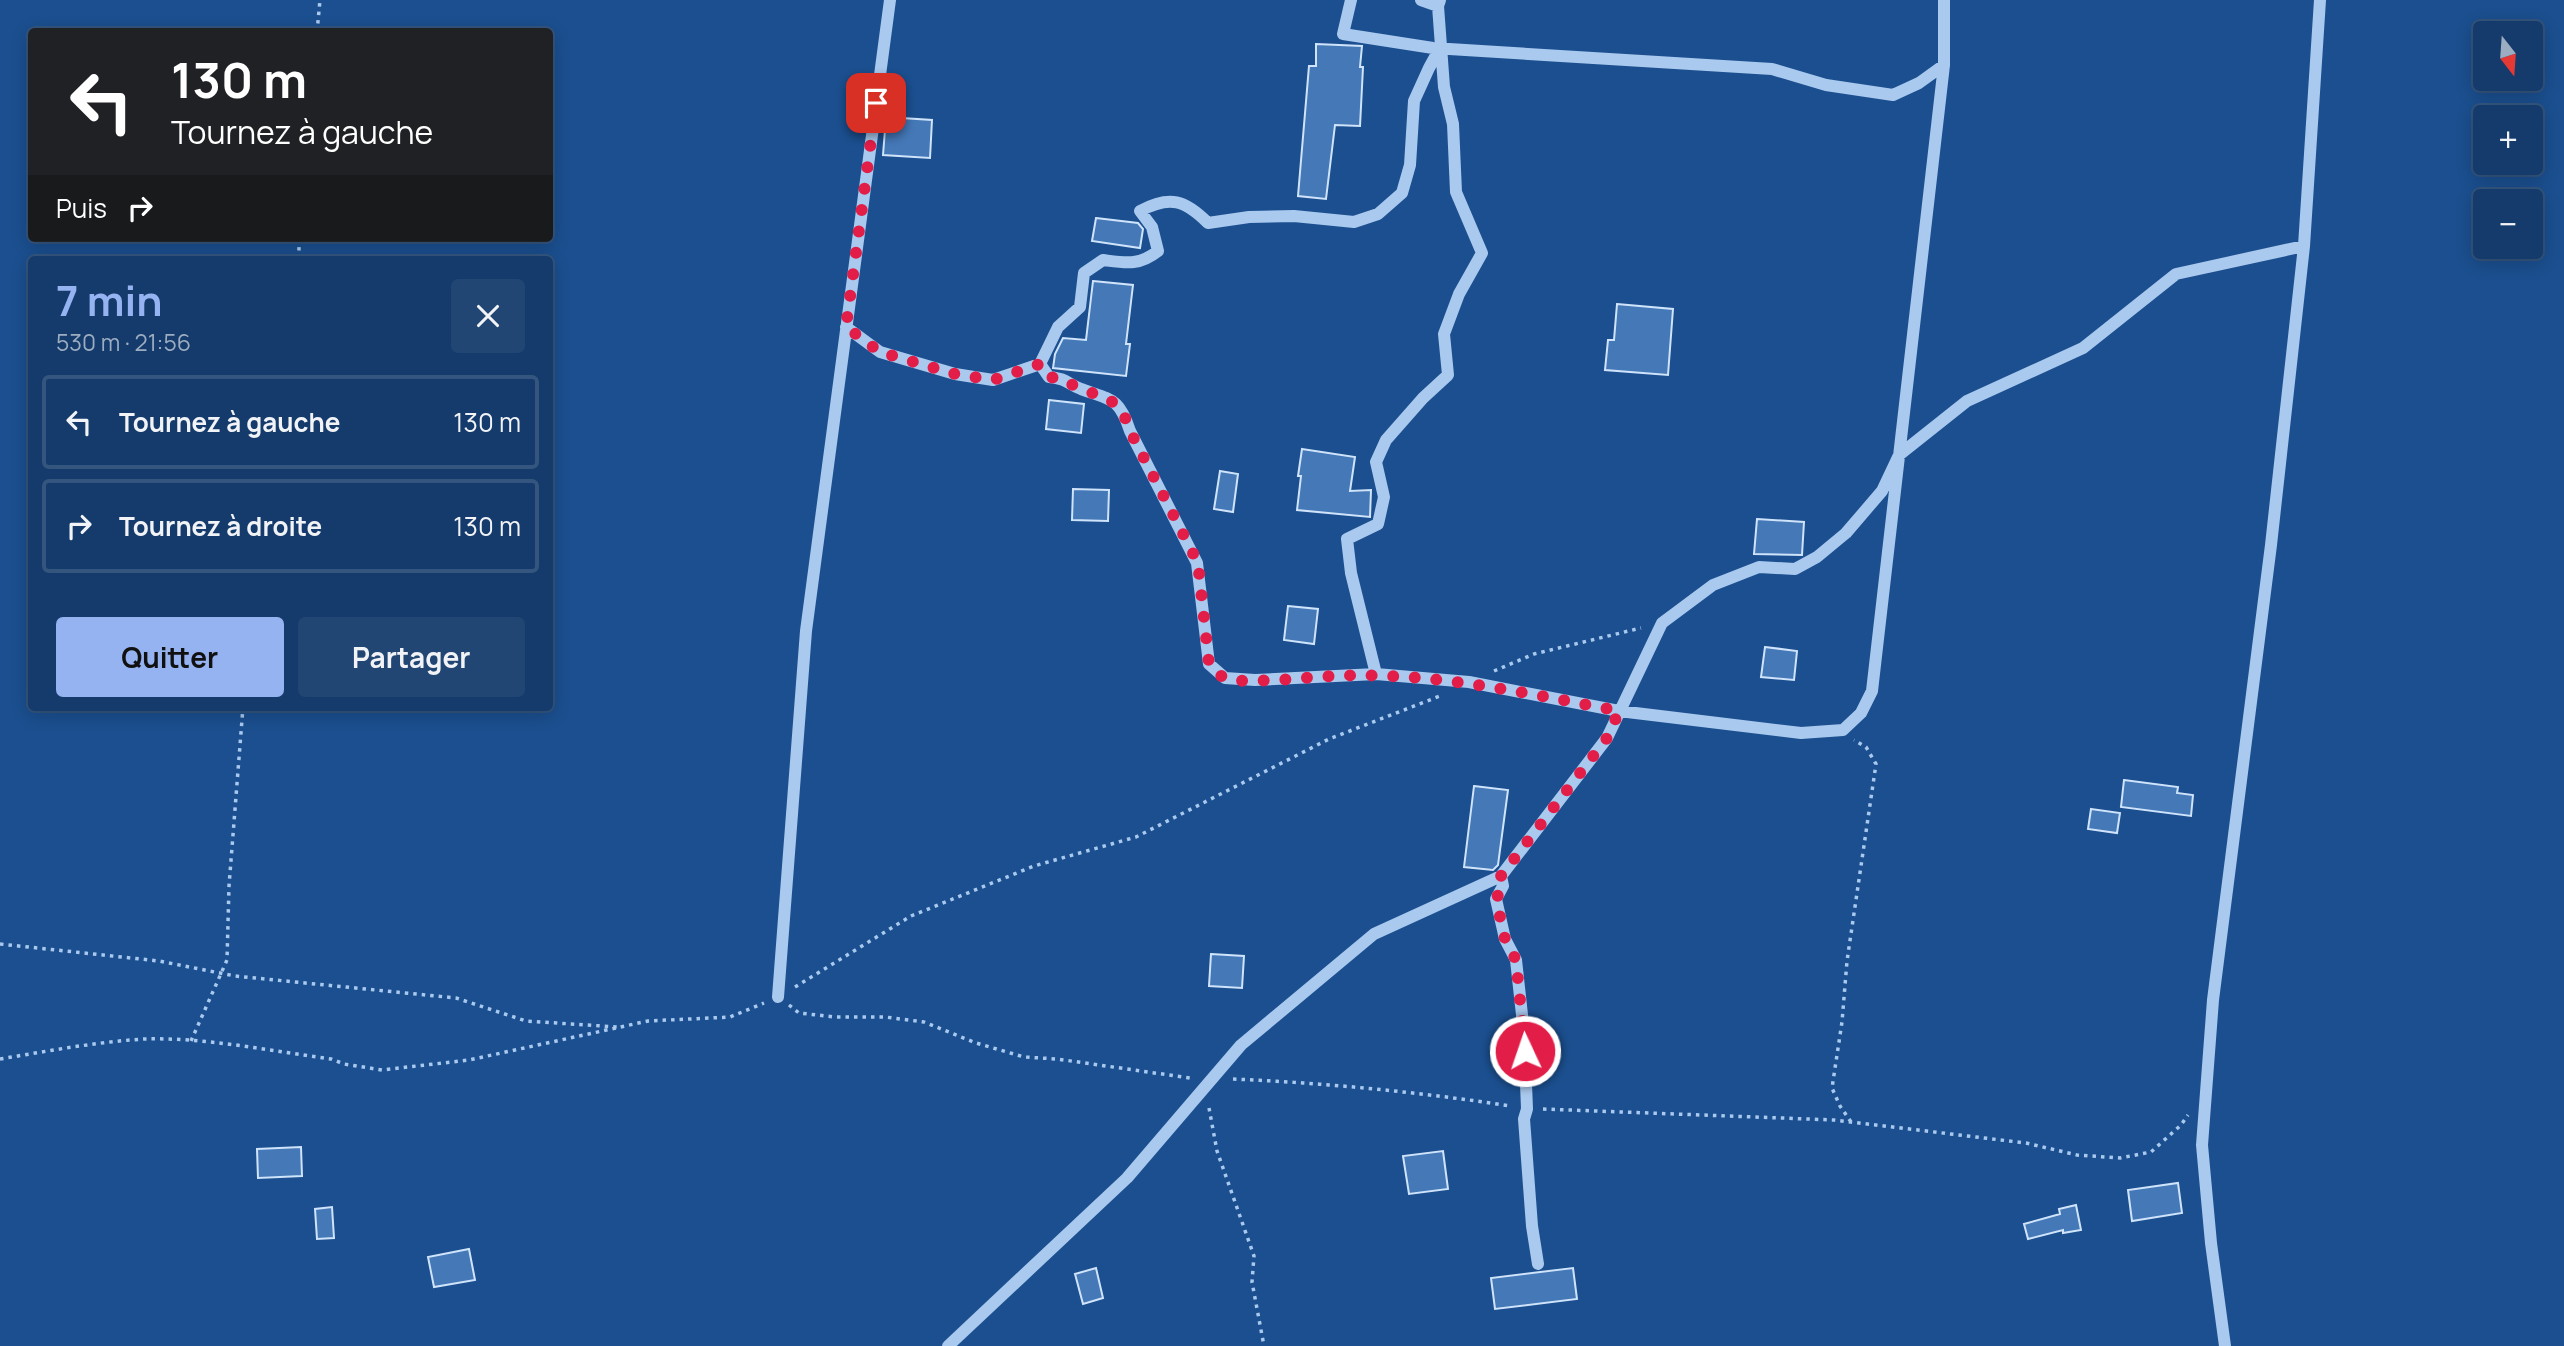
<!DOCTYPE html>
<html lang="fr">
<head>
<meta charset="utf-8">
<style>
  body { margin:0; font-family:Manrope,sans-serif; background:#214673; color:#f1f3f6; height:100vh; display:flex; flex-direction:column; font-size:26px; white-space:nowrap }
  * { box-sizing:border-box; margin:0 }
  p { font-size:23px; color:#9dadc1 }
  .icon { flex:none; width:38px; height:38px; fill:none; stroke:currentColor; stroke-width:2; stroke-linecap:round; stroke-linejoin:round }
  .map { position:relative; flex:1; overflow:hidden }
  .panel { position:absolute; left:28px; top:256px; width:525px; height:455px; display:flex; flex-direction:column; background:#143b6b; border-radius:7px; box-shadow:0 4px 18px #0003,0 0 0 2px #33557e }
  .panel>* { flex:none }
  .banner { position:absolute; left:28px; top:28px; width:525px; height:214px; border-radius:7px; box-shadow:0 4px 18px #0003,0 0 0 2px #33557e; background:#202124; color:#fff; overflow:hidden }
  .needle { width:46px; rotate:163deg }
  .controls { position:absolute; left:2473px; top:21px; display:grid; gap:14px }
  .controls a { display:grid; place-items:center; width:70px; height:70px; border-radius:7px; background:#143b6b; box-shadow:0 4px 18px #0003,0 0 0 2px #33557e; font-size:35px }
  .pin { position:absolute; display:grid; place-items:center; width:60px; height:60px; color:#fff; margin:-30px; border-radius:14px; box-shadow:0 4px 10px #0006 }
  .me { position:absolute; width:77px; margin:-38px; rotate:357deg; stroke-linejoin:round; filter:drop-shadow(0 0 5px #0008) }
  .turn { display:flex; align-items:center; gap:24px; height:147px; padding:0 28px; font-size:32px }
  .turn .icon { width:91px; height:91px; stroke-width:2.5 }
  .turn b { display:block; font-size:49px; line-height:60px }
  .then { display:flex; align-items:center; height:66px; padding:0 28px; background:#0003; gap:14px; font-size:26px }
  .round { display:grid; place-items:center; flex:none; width:74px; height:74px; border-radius:7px; background:#214673 }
  .head { display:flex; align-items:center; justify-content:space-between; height:119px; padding:0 28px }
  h1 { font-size:42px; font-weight:700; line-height:52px; color:#95b2f1 }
  .button { display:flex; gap:14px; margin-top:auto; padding:14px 28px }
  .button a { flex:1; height:80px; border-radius:7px; background:#95b2f1; color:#111; font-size:28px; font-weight:700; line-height:80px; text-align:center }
  .button a+a { background:#214673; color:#f1f3f6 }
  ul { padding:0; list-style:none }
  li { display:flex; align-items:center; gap:21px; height:94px; margin:0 14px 10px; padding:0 14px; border:4px solid #33557e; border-radius:7px }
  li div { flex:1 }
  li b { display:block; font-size:26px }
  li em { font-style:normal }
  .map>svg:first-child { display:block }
  .building { fill:#4478b7; stroke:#cfe3fa; stroke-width:2 }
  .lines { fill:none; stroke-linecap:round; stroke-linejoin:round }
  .path { stroke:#a9c9ee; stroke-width:3.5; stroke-dasharray:3.5 5; stroke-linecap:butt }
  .minor { stroke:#a9c9ee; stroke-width:12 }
  .route { stroke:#e11d48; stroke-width:12; stroke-dasharray:0 21.6 }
</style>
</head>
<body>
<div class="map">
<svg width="2564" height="1346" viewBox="0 0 2564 1346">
  <rect width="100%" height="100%" fill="#1b4f8f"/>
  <path class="building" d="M1316 44 1362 46 1360 67H1363L1360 126 1335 125 1326 199 1298 196 1309 66H1316Z
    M886 117 932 120 930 158 883 155Z
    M1096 218 1138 223 1143 229 1140 248 1092 241Z
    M1093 281 1133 285 1126 344H1130L1126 376 1053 368 1055 354 1063 338 1086 340Z
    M1617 304 1673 309 1668 375 1605 370 1608 340H1614Z
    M1049 400 1084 404 1081 433 1046 429Z
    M1302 449 1355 457 1350 491 1371 490 1370 517 1297 510 1301 476H1298Z
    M1220 471 1238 474 1233 512 1214 509Z
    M1073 489 1109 490 1108 521 1072 520Z
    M1757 519 1804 522 1802 555 1754 554Z
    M1288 606 1318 609 1314 644 1284 640Z
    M1765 647 1797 651 1794 680 1761 677Z
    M2124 780 2178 787 2177 793 2193 795 2191 816 2121 807Z
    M1474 786 1508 790 1498 865 1493 870 1464 867Z
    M2091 809 2120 813 2117 833 2088 829Z
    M1211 954 1244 956 1242 988 1209 986Z
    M301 1147 302 1176 258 1178 257 1149Z
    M1443 1151 1448 1189 1409 1194 1403 1156Z
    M2178 1183 2182 1213 2132 1221 2128 1190Z
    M2076 1205 2081 1230 2063 1233V1230L2028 1239 2024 1224 2060 1214 2059 1209Z
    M332 1207 334 1238 317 1239 315 1209Z
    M469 1249 475 1280 434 1287 428 1257Z
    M1096 1268 1103 1298 1083 1304 1075 1274Z
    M1573 1268 1577 1299 1495 1309 1491 1278Z"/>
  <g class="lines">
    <path class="path" d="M317 32 320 0
      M298 259 300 238
      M1494 671 1534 654 1641 628
      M0 944 159 961 235 976 456 998 526 1021 617 1027
      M795 987 911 916 1034 866 1136 837 1329 739 1440 696
      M789 1005 799 1013 835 1017H885L924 1022 976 1043 1024 1057 1057 1059 1190 1078
      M191 1041 227 960 229 886 243 707
      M0 1059C48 1051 96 1042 144 1039 203 1037 272 1051 331 1059L344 1064 382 1070 469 1060 648 1021 730 1017 764 1003
      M1233 1079C1326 1083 1418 1092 1511 1106
      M1209 1108 1217 1151 1254 1256 1252 1282 1264 1346
      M1543 1109 1834 1120 2026 1143 2077 1155 2120 1158 2151 1152 2181 1125 2188 1115
      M1851 1122 1840 1106 1832 1088 1842 1022 1847 961 1876 764 1866 747 1854 740"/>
    <path class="minor" d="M1351 0 1343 34 1433 48 1772 69 1826 85 1893 95 1919 83 1944 65
      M1421 0 1438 6
      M846 327 880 352 955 374 993 380 1040 364 1058 327 1080 307 1084 273 1103 260C1126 263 1139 266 1158 251L1152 227 1140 211C1170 195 1185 200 1208 223L1249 217 1294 216 1354 222 1378 214 1402 193 1410 165 1414 101 1429 68 1440 48
      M1040 364 1049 377C1068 379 1066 383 1081 389 1111 400 1119 397 1130 431L1197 563 1209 664 1225 678 1255 680 1376 674 1469 682 1619 711 1801 733 1843 730 1861 713 1872 691 1944 65V0
      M1376 674 1351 573 1347 539 1378 524 1384 497 1376 462 1386 440 1423 398 1448 375 1444 334 1459 294 1482 253 1456 192 1453 124 1444 87 1438 6 1440 0
      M1501 876 1503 886 1496 899 1505 939 1516 960 1524 1033 1527 1109 1524 1119 1532 1226 1538 1264
      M778 997 806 631 890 0
      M948 1346 1127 1178 1241 1045 1374 934 1501 876 1607 738 1662 623 1713 585 1759 567 1795 569 1817 557 1846 533 1882 491 1899 455 1967 401 2083 348 2176 274 2304 246
      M2225 1346 2211 1243 2202 1145 2213 1000 2271 545 2304 246 2320 0"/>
  </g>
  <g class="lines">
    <path class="route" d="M876 103 846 327 880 352 955 374 993 380 1040 364 1049 377C1068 379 1066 383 1081 389 1110 400 1120 399 1130 431L1198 563 1209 664C1213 668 1219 676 1225 678 1242 685 1310 677 1332 676 1430 671 1524 693 1619 711L1607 738 1501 876 1503 886 1496 899 1505 939 1516 960 1525 1051"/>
  </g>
</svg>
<div class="controls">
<a><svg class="needle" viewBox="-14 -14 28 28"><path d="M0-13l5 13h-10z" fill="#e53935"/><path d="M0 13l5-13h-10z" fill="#9dadc1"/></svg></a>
<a>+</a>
<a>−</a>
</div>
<div class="pin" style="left:876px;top:103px;background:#d93025"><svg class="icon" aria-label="arrive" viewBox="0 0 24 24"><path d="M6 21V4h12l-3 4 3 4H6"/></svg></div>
<svg class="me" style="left:1525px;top:1051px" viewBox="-20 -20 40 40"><circle r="17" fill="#e11d48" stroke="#fff" stroke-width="3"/><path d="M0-11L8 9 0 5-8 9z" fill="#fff"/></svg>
<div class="banner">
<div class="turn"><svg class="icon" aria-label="left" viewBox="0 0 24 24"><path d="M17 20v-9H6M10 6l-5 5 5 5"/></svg><div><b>130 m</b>Tournez à gauche</div></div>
<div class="then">Puis<svg class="icon" aria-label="right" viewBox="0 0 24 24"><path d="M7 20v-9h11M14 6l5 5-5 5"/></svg></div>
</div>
<section class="panel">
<div class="head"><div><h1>7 min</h1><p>530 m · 21:56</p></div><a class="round"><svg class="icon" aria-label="close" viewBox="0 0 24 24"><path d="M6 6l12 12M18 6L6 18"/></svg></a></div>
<ul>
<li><svg class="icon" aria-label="left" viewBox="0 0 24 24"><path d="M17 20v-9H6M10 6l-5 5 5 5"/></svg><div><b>Tournez à gauche</b></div><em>130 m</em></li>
<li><svg class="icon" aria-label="right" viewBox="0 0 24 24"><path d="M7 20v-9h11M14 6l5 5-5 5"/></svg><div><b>Tournez à droite</b></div><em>130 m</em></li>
</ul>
<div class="button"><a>Quitter</a><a>Partager</a></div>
</section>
</div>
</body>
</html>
